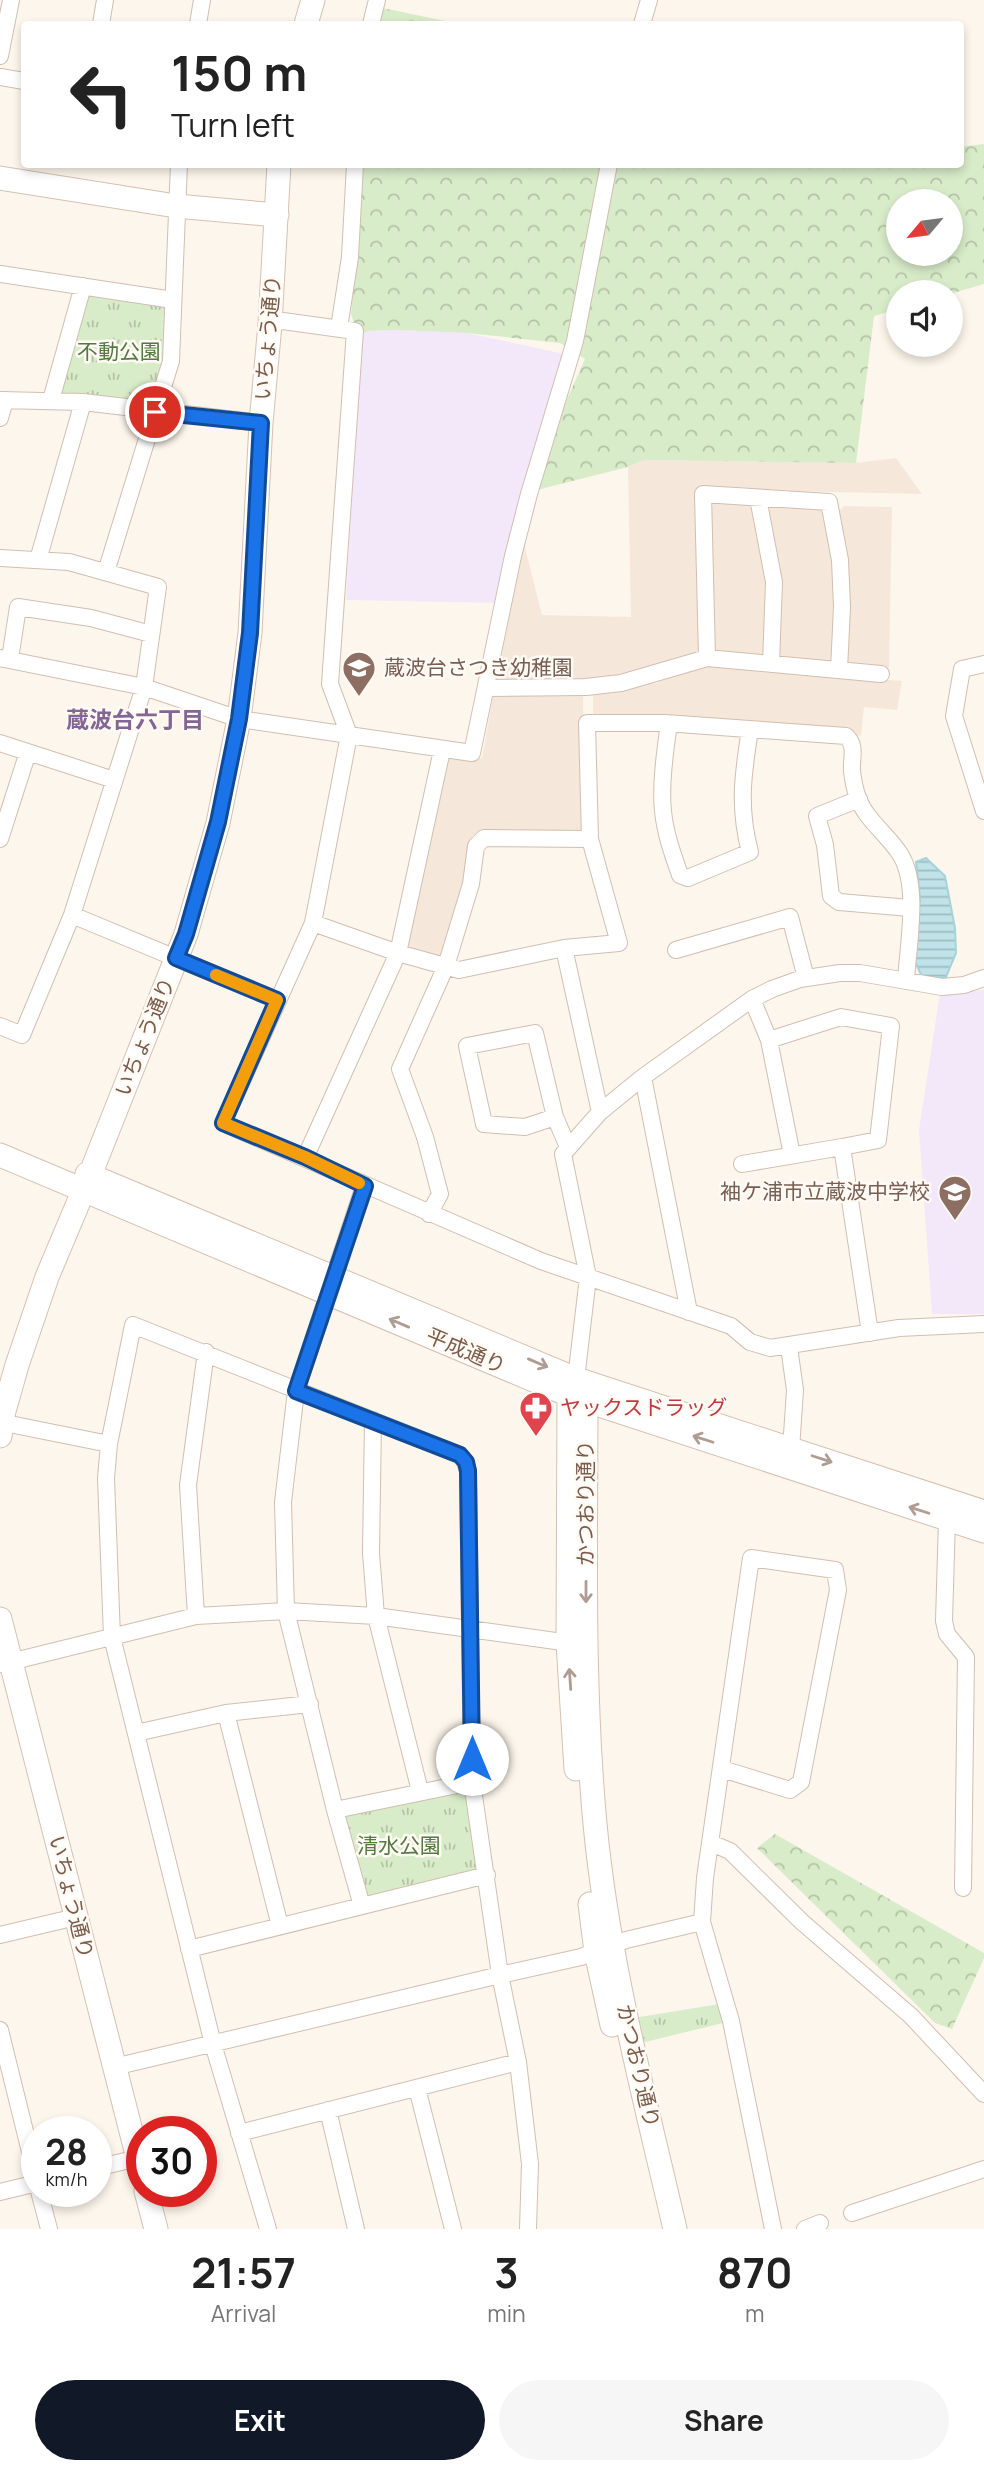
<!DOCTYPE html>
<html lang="en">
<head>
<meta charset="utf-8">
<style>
  body { margin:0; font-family:Manrope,"Noto Sans JP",sans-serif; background:#f6f6f6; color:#222; height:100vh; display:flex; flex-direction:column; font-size:26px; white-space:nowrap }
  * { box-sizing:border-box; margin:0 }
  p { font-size:23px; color:#767676 }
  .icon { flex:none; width:38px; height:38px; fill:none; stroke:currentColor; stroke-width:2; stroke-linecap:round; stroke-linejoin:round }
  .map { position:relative; height:2229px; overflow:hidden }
  .sheet { display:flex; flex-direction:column; background:#fff; flex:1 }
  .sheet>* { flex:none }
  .guide { position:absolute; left:21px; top:21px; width:943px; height:147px; border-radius:7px; box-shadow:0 4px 10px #0003; background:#fff; color:#222; overflow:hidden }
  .needle { width:46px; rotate:241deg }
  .tools { position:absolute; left:886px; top:189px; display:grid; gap:14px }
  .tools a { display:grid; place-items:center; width:77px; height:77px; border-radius:50%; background:#fff; box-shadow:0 4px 10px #0003; font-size:35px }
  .speed { position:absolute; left:21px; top:2116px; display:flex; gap:14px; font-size:35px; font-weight:700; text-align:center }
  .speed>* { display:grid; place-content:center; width:91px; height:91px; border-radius:50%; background:#fff; box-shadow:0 4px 10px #0003; line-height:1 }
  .speed small { font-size:18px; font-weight:400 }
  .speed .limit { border:10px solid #d22; background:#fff; color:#111 }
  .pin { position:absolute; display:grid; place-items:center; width:60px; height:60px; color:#fff; margin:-30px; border:4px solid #fff; border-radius:50%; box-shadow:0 2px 7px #0007 }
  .me { position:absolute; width:77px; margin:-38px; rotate:0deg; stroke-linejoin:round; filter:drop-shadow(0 0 5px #0008) }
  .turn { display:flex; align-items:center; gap:24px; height:147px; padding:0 35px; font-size:32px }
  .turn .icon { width:91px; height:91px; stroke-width:2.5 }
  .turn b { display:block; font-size:49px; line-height:60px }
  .eta { display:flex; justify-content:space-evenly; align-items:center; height:119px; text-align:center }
  .eta b { font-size:42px; font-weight:700; line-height:49px }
  .primary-button { display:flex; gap:14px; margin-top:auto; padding:14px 35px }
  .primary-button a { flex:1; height:80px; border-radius:42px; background:#111827; color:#fff; font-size:28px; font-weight:700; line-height:80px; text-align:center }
  .primary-button a+a { background:#f6f6f6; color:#222 }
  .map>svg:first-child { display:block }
  .residential { fill:#f5e8da }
  .education { fill:#f3e8fa }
  .forest { fill:url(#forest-crowns); fill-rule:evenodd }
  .park { fill:url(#park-tufts) }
  .water { fill:url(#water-rules); stroke:#a5d3da; stroke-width:2 }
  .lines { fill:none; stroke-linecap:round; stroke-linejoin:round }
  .street-casing { stroke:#d1beb0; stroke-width:18 }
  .secondary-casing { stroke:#d6c0b0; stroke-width:25 }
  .street { stroke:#fff; stroke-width:16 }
  .secondary { stroke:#fff; stroke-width:23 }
  .oneway { stroke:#af9d94 }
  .route-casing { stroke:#114b97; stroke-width:18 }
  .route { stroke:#1a73e8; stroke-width:12 }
  .slow { stroke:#f59e0b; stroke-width:12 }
  .labels { text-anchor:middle; stroke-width:5; stroke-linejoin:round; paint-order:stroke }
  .street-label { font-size:21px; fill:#7a5c4d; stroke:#fffaf3 }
  .park-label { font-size:21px; fill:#537a41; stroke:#fffaf3 }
  .education-label { font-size:21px; fill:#785e54; stroke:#fffaf3; text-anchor:start }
  .health-label { font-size:21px; fill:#be3a42; stroke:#fffaf3; text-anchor:start }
  .neighbourhood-label { font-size:23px; font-weight:bold; fill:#846695; stroke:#fffaf3 }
</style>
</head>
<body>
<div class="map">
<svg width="984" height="2229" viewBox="0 0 984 2229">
  <defs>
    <pattern id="forest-crowns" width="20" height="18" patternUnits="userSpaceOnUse" patternTransform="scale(1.75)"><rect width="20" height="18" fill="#d8ecc9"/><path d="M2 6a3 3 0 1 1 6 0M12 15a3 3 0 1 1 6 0" fill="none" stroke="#b4c2a5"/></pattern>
    <pattern id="park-tufts" width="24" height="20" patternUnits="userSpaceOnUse" patternTransform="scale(1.75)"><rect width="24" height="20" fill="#d8ecc9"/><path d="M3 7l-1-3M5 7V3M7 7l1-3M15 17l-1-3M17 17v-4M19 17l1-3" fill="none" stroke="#b4c2a5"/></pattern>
    <pattern id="water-rules" width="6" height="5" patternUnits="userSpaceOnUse" patternTransform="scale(1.75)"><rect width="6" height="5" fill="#bfe3e8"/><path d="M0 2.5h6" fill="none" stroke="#a0bbbe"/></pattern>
  </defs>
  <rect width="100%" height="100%" fill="#fdf6ec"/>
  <path class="residential" d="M896 458 922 494 695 489 701 647 693 656 614 681 496 683 524 544 542 615 631 617 628 467 644 460 856 463Z
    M716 501 749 502 756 512 768 583 765 651 756 658 721 656 714 646 707 511Z
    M775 503 817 504 824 510 837 572 838 604 831 659 823 663 782 660 777 651 768 510Z
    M844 506 892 507 889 668 850 664 845 657 837 513Z
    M700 666 902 681 897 710 864 707 861 736 727 724 601 719 593 713V691L657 683 683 670Z
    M494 691H583L584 837 479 833 472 836 467 873 444 953 438 958H432L405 944 445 759 450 754 482 758Z"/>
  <path class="education" d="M397 330 467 333 569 355 501 603 346 600 354 459 358 335 369 331Z
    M984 990V1314H932L919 1130 940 993Z"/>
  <path class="forest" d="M383 8 459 24H380Z
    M984 144V284L950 294 898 292V309L874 316 856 463 644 460 628 467 525 493 585 359 560 343 467 333 397 330 369 331 358 335 351 314 364 165 961 164V147ZM898 201H950V254H898Z
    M775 1834 984 1953V1958L952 2029 935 2023 757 1848Z"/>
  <path class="park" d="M83 286 173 300 155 412 51 400Z
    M472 1782 487 1875 362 1906 335 1810Z
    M726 2003 731 2021 633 2045 627 2019Z"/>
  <path class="water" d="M926 858 945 876 955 928 956 953 946 977H922L914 959 920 898 916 862Z"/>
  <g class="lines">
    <defs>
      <path id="street" d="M101 24 105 0
        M198 24 202 0
        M371 24 377 0
        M642 24 649 0
        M0 56 11 0
        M0 77 24 81
        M0 274 173 300
        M270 324 283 321 355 331 330 684 349 735 313 923 223 1123 541 1261 731 1326 750 1342 770 1348 899 1328 984 1324
        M339 328 350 257 355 164
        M0 400 83 402 261 423
        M51 400 83 286
        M0 418 5 400
        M758 498 774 582 771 664
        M0 558 69 562 158 587 144 687 72 915 22 1035 0 1026
        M38 560 83 402
        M106 572 171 361 179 164
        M0 658 144 687 239 719 472 753 513 556 529 494 575 341 609 164
        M707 658 703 494 829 502 840 560 842 607 839 670
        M10 659 18 607 91 618 151 634
        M984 664 962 669 954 716 984 811
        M487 688 586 687 621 683 707 658 881 674
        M669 724C665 750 660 785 663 811 665 833 673 855 680 875L688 878 750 852C738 807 743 774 750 729
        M0 743 114 780
        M859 799 817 816 825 845 831 896 839 902 910 908
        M0 839 28 752
        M72 915 277 1000
        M313 923 398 953 459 970 564 948 619 943 590 839 587 723H665L846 736C857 746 851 758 852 771 853 780 855 790 858 798 866 820 888 835 900 854 920 885 908 944 906 981
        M564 948 600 1112
        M676 950 790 917 806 978
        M752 999 769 1040 841 1017 891 1026 878 1140 842 1147 870 1333
        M769 1040 792 1155
        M643 1077 689 1312
        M555 1117 525 1127 484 1124 467 1046 535 1033 555 1117 568 1147
        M305 1158 398 953 442 750
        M742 1164 842 1147
        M429 1214 440 1194 425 1137 400 1069 446 966 471 884 476 846 484 838 590 839
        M789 1347 795 1390 791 1449
        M576 1379 588 1277 563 1154 600 1112 643 1077 752 999 772 989 800 979 840 973H860L942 987 964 985 984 978
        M373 1420 371 1553 376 1616 420 1791
        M0 1422 109 1444
        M947 1519 944 1621 947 1634 966 1657 963 1888
        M196 1616 188 1485 206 1352
        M2 1664 196 1616 286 1611 376 1616 577 1644
        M226 1713 280 1926
        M136 1733 226 1713 310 1704
        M722 1769 790 1790 801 1782 838 1590 835 1570 751 1558 705 1878 702 1922 731 2021 773 2229
        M335 1810 472 1782
        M711 1843 730 1851 802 1922 911 2016 984 2094
        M362 1906 335 1810 286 1611 283 1502 296 1391 364 1186
        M0 1935 76 1917
        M189 1949 487 1875
        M0 2030 37 2180
        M114 2067 500 1975 581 1957 626 1940 702 1922
        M417 2088 453 2229
        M328 2110 356 2229
        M239 2133 518 2062
        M96 2168 138 2158
        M39 2191 49 2229
        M0 2192 37 2183
        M852 2213 984 2169
        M268 2229 213 2044 112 1637 106 1478 109 1444 133 1325 460 1455 465 1462 468 1471 472 1782 500 1975 518 2062 530 2164 528 2229
        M805 2229 820 2223"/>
      <path id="secondary" d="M306 24 313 0
        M0 178 176 206 277 215
        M0 1155 569 1395 984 1531
        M87 1174 576 1379 984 1512
        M575 1381 569 1395 568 1643 576 1769
        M581 1388 586 1400C586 1541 582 1683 595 1824 608 1961 644 2095 675 2229
        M0 1436 4 1411 17 1365 47 1277 90 1175 186 934 218 823 239 719 250 633 261 423 270 324 279 164
        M0 1619 142 2174
        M590 1904 596 1952 612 2025
        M146 2191 156 2229"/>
    </defs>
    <use href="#street" class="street-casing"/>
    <use href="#secondary" class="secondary-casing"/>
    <use href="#street" class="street"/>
    <use href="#secondary" class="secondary"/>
  </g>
  <defs><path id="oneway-shaft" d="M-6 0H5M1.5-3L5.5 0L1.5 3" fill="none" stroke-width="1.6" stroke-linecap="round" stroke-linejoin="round" transform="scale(1.75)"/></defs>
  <g class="oneway">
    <use href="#oneway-shaft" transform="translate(399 1323) rotate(-157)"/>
    <use href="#oneway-shaft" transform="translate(538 1363) rotate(23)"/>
    <use href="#oneway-shaft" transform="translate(703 1439) rotate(-162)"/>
    <use href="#oneway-shaft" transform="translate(822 1459) rotate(18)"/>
    <use href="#oneway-shaft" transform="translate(919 1510) rotate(-162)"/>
    <use href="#oneway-shaft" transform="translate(586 1592) rotate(90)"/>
    <use href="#oneway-shaft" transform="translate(570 1679) rotate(-94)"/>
  </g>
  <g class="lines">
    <defs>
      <path id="route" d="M155 412 261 423 250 633 239 719 218 822 186 934 176 958 277 1000 223 1123 305 1157 365 1186 296 1391 460 1455 466 1462 468 1471 472 1759"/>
    </defs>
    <use href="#route" class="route-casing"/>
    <use href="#route" class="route"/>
    <path class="slow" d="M216 975 277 1000 223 1123 305 1157 359 1183"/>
  </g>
  <defs>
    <symbol id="school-pin" viewBox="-11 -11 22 30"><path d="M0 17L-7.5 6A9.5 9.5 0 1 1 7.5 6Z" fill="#8d6e63" stroke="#fffaf3"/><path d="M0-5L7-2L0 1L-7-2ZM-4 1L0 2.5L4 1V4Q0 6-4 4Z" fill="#fff"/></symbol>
    <symbol id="pharmacy-pin" viewBox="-11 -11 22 30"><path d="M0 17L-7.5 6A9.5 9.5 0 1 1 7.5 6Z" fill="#e0444e" stroke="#fffaf3"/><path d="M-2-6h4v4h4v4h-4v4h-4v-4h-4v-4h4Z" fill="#fff"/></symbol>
  </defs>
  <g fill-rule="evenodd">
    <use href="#school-pin" x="340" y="649" width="38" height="52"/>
    <use href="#school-pin" x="936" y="1173" width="38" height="52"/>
    <use href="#pharmacy-pin" x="517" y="1389" width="38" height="52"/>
  </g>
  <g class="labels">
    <g class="street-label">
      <text transform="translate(268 338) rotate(-85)" y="7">いちょう通り</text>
      <text transform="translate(145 1037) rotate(-68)" y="7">いちょう通り</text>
      <text transform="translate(466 1351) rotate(23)" y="7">平成通り</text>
      <text transform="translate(586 1503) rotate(-90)" y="7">かつおり通り</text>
      <text transform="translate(71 1897) rotate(76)" y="7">いちょう通り</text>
      <text transform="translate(638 2066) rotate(77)" y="7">かつおり通り</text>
    </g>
    <g class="park-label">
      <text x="119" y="359">不動公園</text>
      <text x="399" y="1853">清水公園</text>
    </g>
    <g class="education-label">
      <text x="384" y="675">蔵波台さつき幼稚園</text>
      <text x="930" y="1199" text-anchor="end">袖ケ浦市立蔵波中学校</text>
    </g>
    <g class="health-label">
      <text x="560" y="1415">ヤックスドラッグ</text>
    </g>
    <g class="neighbourhood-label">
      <text x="135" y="728">蔵波台六丁目</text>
    </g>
  </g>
</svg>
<div class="tools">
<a><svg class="needle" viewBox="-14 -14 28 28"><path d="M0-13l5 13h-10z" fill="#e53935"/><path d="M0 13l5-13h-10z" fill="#767676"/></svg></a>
<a><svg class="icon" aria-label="sound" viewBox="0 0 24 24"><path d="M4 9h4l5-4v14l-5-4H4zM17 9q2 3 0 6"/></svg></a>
</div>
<div class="speed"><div>28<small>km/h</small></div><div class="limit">30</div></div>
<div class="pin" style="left:155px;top:412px;background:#d93025"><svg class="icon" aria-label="arrive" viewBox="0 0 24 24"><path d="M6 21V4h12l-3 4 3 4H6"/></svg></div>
<svg class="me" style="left:472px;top:1759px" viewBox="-20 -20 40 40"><circle r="19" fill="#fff"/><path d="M0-13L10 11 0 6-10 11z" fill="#1a73e8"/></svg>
<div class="guide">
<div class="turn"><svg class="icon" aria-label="left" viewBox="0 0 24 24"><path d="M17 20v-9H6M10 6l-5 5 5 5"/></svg><div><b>150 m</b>Turn left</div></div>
</div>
</div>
<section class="sheet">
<div class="eta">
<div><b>21:57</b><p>Arrival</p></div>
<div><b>3</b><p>min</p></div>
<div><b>870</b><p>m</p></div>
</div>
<div class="primary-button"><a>Exit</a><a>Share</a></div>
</section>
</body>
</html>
